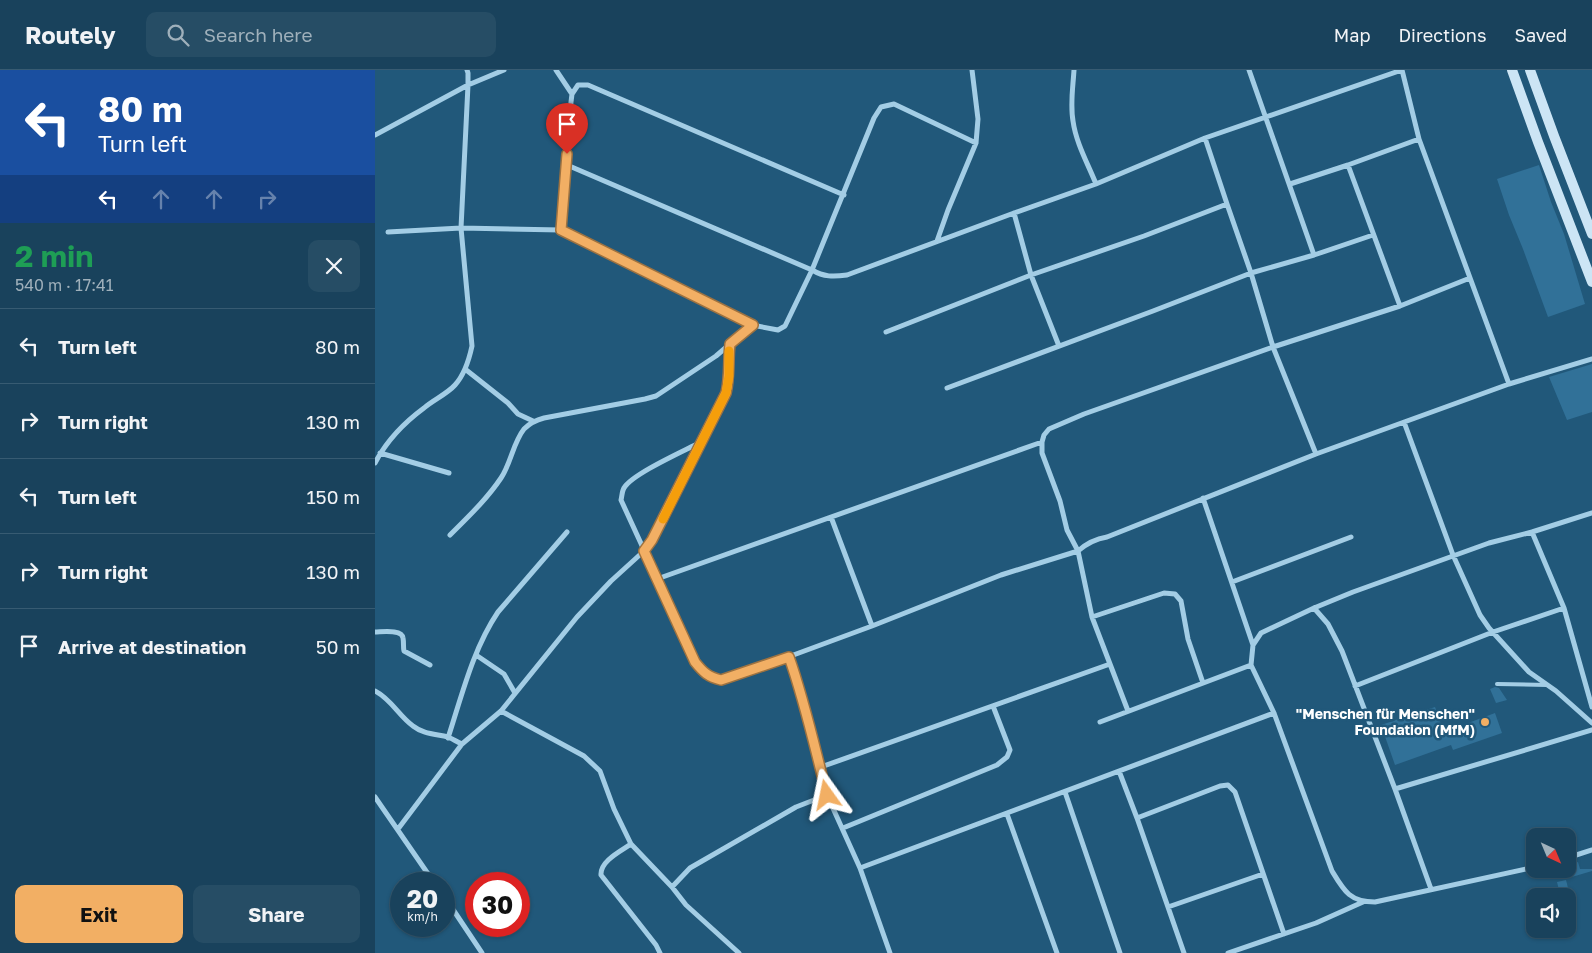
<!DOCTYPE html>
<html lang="en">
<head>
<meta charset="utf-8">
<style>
  body { margin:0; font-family:"Golos Text",sans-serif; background:#264d65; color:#f1f3f6; height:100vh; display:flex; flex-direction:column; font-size:19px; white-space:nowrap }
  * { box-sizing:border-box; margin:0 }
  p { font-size:16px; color:#9fb0bb }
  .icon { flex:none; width:28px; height:28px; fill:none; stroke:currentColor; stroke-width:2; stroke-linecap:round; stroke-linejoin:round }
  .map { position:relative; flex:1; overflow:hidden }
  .drawer { display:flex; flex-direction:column; background:#19425c; width:375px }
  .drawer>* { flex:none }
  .banner { background:#1a4fa0; color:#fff; overflow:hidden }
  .needle { width:32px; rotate:136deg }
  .fabs { position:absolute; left:1151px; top:758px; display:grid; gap:10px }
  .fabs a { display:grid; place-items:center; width:50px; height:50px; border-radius:10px; background:#19425c; box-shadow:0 1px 4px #0004,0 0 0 1px #375b72; font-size:25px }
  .speed { position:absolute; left:15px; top:802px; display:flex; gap:10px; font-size:25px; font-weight:700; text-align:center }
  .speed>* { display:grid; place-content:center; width:65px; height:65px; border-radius:50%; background:#19425c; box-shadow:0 1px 4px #0004,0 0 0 1px #375b72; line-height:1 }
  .speed small { font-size:12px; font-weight:400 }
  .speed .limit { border:8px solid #d22; background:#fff; color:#111 }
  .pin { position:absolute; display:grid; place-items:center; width:42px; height:42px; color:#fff; margin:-51px -21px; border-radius:50% 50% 50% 0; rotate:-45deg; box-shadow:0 0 5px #0007 }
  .pin .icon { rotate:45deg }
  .me { position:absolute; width:55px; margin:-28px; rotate:348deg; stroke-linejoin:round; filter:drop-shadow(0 0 4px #0008) }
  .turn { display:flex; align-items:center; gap:18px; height:105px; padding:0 15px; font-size:22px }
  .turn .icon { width:65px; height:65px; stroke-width:2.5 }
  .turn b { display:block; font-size:35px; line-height:42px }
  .lanes { display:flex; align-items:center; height:48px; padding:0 15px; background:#0003; justify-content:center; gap:25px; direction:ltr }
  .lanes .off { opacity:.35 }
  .round { display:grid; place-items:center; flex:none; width:52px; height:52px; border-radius:10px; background:#264d65 }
  .summary { display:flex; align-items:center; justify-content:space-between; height:85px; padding:0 15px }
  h1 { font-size:30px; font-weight:700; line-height:38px; color:#1e9e55 }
  .cta { display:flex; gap:10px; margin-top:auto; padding:10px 15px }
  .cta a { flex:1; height:58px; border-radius:10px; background:#f2af64; color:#111; font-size:20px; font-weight:700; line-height:58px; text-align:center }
  .cta a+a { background:#264d65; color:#f1f3f6 }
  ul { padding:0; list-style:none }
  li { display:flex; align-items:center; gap:15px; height:75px; padding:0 15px; border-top:1px solid #375b72 }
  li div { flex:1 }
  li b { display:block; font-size:19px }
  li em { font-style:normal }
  header { display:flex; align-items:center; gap:30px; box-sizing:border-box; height:70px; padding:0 25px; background:#19425c; border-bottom:1px solid #375b72 }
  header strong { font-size:24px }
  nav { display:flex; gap:28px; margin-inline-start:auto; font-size:18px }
  .search { width:350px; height:45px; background:#264d65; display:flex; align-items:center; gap:12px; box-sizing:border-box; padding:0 18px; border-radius:10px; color:#9fb0bb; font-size:19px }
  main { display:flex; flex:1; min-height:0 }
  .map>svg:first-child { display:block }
  .building { fill:#317198 }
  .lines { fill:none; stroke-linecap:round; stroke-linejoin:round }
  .lane { stroke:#a3cde5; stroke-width:4 }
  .street { stroke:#a3cde5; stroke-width:5 }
  .secondary { stroke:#cce5f5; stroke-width:10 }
  .route-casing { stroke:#9d7241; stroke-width:12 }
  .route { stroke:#f2af64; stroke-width:9 }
  .slow { stroke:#f59e0b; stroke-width:9 }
  .poi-dot { fill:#f2af64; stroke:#21587a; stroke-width:2 }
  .labels { text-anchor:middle; stroke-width:5; stroke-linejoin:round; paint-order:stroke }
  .poi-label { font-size:14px; font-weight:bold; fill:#fff; stroke:#21587a; text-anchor:end }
</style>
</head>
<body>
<header>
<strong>Routely</strong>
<div class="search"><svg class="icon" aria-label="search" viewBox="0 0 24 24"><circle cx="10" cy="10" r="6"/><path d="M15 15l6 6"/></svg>Search here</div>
<nav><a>Map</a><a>Directions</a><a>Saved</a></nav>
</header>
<main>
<section class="drawer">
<div class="banner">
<div class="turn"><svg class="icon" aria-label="left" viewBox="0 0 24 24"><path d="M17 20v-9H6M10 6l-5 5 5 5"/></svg><div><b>80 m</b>Turn left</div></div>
<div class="lanes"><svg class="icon" aria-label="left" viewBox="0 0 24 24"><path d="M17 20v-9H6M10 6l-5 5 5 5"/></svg><svg class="icon off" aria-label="ahead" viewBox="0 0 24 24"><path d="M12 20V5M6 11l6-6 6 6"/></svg><svg class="icon off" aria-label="ahead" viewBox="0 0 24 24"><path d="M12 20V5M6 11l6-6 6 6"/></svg><svg class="icon off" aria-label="right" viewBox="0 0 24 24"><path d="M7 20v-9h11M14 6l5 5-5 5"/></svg></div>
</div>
<div class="summary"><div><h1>2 min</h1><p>540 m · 17:41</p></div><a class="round"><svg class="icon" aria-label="close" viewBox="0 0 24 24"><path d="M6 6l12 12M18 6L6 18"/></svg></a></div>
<ul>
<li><svg class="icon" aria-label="left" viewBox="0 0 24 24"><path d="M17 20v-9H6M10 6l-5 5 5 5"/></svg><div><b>Turn left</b></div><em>80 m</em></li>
<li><svg class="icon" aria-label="right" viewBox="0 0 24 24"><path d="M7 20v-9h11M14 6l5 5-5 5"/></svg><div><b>Turn right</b></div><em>130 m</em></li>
<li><svg class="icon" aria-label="left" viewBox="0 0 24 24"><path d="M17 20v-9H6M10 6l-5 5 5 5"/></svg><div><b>Turn left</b></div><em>150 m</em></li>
<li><svg class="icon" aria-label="right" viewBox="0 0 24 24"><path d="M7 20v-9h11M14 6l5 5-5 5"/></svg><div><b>Turn right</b></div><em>130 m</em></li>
<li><svg class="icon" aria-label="arrive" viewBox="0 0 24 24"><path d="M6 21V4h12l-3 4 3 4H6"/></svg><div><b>Arrive at destination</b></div><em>50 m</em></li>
</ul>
<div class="cta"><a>Exit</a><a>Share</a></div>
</section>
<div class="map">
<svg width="1217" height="883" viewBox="0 0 1217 883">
  <rect width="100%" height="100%" fill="#21587a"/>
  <path class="building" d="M1164 95 1176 132 1189 164 1210 234 1173 247 1148 179 1134 145 1122 109Z
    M1217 294V342L1192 350 1174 307Z
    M1120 617 1124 618 1132 630 1121 633 1115 619Z
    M1060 637 1069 662 1120 643 1127 663 1078 680 1076 675 1020 695 1006 655Z
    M1203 792 1205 799H1217V801L1190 809 1187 799H1192V795Z
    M1191 810 1193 818 1184 820 1182 812Z"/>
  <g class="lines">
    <path class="lane" d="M1122 614 1172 615"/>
    <path class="street" d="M181 0 197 24
      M699 0C698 17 695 34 698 51 701 73 713 94 721 114
      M1027 0 1044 69 1134 314
      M0 65 93 15 129 0
      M830 68 852 134
      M192 95 437 200C449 207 458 207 472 205L639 143 721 114 830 68 1027 0
      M973 95 1025 236
      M915 114 973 95 1044 69
      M639 143 656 205 769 166 852 134 876 203 898 277 941 384
      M186 160 189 128 196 32 197 24 203 15H213L469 125
      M13 162 86 158 186 160 377 255 403 260 410 256 437 200 499 48 506 37 519 34 601 73
      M562 171 573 140 601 73 603 49 597 0
      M939 185 998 165
      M511 262 656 205 684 276
      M90 299 133 333 143 344 158 351
      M572 318 778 241 876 203 939 185 874 0
      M1029 352 1078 485 1105 545 1114 558 1154 602 1181 621 1217 653
      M326 372C309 381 257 404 249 418 247 421 247 426 246 430L320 591C328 602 333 607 346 610L413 587 497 556 626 505 703 481C712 473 720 469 732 467L941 384 1134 314 1217 289
      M5 383 74 403
      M0 393C11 372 30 352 49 338 58 330 72 324 80 315 90 304 94 290 97 276L86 158 93 15V3L92 0
      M828 428 878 575
      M456 447 497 556
      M1157 462 1189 538 1217 637
      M75 465C93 447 112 429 126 408 136 393 138 373 149 359 155 353 161 350 169 348L270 329 281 326 341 286 377 255
      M282 509 667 372
      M857 512 976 467
      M939 538 953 554 967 581 1020 719 1056 819
      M717 547 789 523 800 524 806 531 813 569 828 613
      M0 562C7 562 27 559 28 568 29 573 28 577 29 581L55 595
      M101 585 129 604 140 623
      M876 595 899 643 957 801C969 821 975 832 1000 832L1160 797
      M980 616 1118 562 1189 538
      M0 621C16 629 24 646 38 656 48 664 61 664 73 667 78 669 82 672 87 674
      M126 641 209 686 225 701 239 739 256 774 297 817 311 835 364 883
      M753 641 717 547 703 481 692 460 685 431 667 383V372L669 365 674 359 709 344 898 277 1025 236 1095 208
      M725 652 876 595 878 575 886 563 939 538 978 522 1114 473 1157 462 1217 443
      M73 668C87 625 98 579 123 542L192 462
      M446 697 735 594
      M744 701 762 748 809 883
      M1020 719 1217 660
      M690 722 745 883
      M452 725 485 798 515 883
      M0 727 60 814
      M632 744 682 883
      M762 748 845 716 853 715 860 722 909 864
      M468 758 622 695 632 687 635 680 618 636
      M23 759 87 674 126 641 202 547 236 511 269 481 277 470 351 323C355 307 353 290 355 274
      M256 774C246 781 225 791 226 805L281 875 285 883
      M1192 788 1217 780
      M485 798 899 643
      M297 817 315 798 421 737 452 725C440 679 431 632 413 587
      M69 826 107 883
      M793 837 888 804
      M853 883 941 853 988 832"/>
    <path class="secondary" d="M1137 0 1163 72 1217 212
      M1155 0 1179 66 1217 164"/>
  </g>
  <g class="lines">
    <defs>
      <path id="route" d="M192 84 186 160 378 255 355 274C353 290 355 307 351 323L277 470 269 481 320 592C328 602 333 607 346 610L414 587C430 632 440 679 452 725"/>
    </defs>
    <use href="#route" class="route-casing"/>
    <use href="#route" class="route"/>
    <path class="slow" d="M288 449 351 323 354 306V281"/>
  </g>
  <circle class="poi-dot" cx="1110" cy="652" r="5"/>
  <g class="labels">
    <g class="poi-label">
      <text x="1100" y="649">"Menschen für Menschen"<tspan x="1100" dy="16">Foundation (MfM)</tspan></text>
    </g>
  </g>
</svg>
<div class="fabs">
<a><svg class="needle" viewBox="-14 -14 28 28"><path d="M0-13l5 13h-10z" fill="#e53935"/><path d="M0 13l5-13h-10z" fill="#9fb0bb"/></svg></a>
<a><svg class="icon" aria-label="sound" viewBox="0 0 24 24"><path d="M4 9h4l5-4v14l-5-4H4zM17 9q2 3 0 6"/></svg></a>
</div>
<div class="speed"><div>20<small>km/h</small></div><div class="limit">30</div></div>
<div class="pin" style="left:192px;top:84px;background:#d93025"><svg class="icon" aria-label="arrive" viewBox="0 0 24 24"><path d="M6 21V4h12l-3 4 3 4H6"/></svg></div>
<svg class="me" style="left:452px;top:725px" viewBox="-20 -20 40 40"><path d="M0-17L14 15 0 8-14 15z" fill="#f2af64" stroke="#fff" stroke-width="4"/></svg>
</div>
</main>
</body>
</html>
